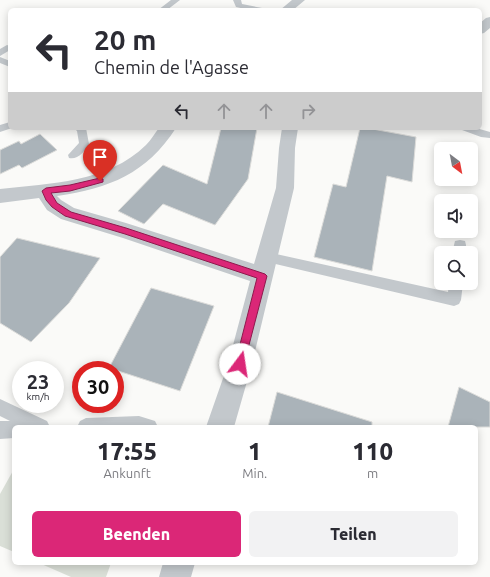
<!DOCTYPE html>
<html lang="de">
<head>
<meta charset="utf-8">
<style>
  body { margin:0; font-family:Ubuntu,sans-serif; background:#f2f2f3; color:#2b2b33; height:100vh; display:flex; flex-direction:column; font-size:15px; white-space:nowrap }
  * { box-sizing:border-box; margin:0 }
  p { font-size:13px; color:#7c7c81 }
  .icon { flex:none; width:22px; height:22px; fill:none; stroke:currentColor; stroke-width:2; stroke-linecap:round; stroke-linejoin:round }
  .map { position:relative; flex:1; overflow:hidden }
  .details { position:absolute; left:12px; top:425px; width:466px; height:140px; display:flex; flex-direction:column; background:#fff; border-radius:6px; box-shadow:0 2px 10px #0003 }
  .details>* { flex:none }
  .banner { position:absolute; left:8px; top:8px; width:474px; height:122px; border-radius:6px; box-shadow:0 2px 10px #0003; background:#fff; color:#2b2b33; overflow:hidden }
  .needle { width:26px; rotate:148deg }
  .controls { position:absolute; left:434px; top:142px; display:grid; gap:8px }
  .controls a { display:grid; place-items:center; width:44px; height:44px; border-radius:6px; background:#fff; box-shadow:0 2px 10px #0003; font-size:20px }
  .speed { position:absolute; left:12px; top:361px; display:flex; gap:8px; font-size:20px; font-weight:700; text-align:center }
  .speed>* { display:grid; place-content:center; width:52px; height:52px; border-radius:50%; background:#fff; box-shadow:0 2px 10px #0003; line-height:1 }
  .speed small { font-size:10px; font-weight:400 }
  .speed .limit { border:6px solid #d22; background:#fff; color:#111 }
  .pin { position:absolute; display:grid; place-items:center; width:34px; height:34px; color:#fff; margin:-41px -17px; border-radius:50% 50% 50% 0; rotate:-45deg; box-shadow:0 0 4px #0007 }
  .pin .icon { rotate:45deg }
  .me { position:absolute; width:44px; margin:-22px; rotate:14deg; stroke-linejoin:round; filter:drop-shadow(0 0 3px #0008) }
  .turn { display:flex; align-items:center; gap:14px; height:84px; padding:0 20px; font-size:18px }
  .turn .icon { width:52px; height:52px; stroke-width:2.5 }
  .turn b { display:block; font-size:28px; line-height:34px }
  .lanes { display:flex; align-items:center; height:38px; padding:0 20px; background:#0003; justify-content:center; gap:20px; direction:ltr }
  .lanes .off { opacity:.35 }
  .eta { display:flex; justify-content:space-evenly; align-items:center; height:68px; text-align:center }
  .eta b { font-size:24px; font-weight:800; line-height:28px }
  .primary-button { display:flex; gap:8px; margin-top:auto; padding:8px 20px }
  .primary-button a { flex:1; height:46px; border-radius:6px; background:#db2777; color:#fff; font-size:16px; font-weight:800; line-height:46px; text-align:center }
  .primary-button a+a { background:#f2f2f3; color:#2b2b33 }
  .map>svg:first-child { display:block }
  .green { fill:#dadfd7 }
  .building { fill:#aab3b9; stroke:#dcdcda }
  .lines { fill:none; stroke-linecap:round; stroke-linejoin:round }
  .service { fill:#c3c8cc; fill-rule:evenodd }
  .minor { fill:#c3c8cc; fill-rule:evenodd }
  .route { fill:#db2777; stroke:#8e194d }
</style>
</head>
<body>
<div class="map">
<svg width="490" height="577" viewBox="0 0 490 577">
  <rect width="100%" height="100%" fill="#fafaf8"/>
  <path class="green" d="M14 469V552L0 546V494Z
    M39 563H111L106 577H71Z"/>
  <path class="building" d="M221 128H257L248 179 215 225 163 204 144 224 118 211 163 165 207 184Z
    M360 128H367L416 137 412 182 387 176 372 271 314 257 333 184 346 187Z
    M40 134 57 150 22 168 19 165 0 174V150L19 141 21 144Z
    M17 238 100 258 69 303 31 342 0 323V257Z
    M151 288 214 306 180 391 109 368Z
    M459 387 490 402V427H448Z
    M277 392 372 422V427H268Z"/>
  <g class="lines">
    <path class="service" d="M171 0H180L167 10H158Z
      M233 0H241L242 4 262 8 263 10H250L236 7Z
      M7 45 10 46V50L0 56V49Z
      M0 57 10 61V67L0 63Z
      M10 122V128H12L0 132V125Z
      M74 128H86L89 144C85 151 78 160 69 158L68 155 79 143 77 131Z
      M461 128H476L490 132V138L481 137 462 130Z
      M460 240 465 241 466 245V253H452L455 241Z
      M267 252 448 292 449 283H463L461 300 459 304 454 306 267 262 262 261 260 257 262 253Z
      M0 399 47 421 50 427H14V438L0 439V421H10L0 416Z
      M139 416 155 421 158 427H77L80 421 86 418Z"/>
    <path class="minor" d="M292 0H305L293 10H280Z
      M490 17V28L484 33 480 34V23L486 18Z
      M159 128H176C146 174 110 188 57 196L61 200 74 208 126 223 254 264 276 188 279 148 282 128H298L295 148 294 188 252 364 234 427H206L228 364 250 281 123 238 61 219 47 210 39 198 0 203V189C51 183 107 183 146 145 151 140 155 133 159 128Z
      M163 563H195L191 577H159Z"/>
  </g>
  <path class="route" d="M100 178 103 179V182L70 191 51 193 57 203 71 212 126 228 265 274 267 276 243 368 240 369 236 368 235 364 257 278 125 234 65 216 52 207 46 200 42 191 46 188 70 185Z"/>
</svg>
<div class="controls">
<a><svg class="needle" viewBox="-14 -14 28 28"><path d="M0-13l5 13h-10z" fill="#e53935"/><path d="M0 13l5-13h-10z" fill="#7c7c81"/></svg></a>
<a><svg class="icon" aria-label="sound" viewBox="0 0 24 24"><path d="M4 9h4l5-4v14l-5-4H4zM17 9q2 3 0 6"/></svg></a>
<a><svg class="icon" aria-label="search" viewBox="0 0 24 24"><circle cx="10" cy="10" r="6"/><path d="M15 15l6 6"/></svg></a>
</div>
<div class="speed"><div>23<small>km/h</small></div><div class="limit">30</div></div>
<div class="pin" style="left:100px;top:181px;background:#d93025"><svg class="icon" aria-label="arrive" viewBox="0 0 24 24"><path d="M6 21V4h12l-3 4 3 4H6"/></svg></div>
<svg class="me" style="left:240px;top:364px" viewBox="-20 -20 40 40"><circle r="19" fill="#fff"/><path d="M0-13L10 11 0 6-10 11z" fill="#db2777"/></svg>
<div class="banner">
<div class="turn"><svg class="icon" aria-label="left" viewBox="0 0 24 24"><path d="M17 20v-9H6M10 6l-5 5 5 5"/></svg><div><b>20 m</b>Chemin de l'Agasse</div></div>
<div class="lanes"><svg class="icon" aria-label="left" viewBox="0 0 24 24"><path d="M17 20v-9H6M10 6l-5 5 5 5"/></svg><svg class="icon off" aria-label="ahead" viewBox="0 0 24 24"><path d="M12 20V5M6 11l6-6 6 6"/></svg><svg class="icon off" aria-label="ahead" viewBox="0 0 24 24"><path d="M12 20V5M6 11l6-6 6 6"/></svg><svg class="icon off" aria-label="right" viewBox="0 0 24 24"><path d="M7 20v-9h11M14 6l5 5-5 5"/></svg></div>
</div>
<section class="details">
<div class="eta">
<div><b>17:55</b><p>Ankunft</p></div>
<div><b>1</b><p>Min.</p></div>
<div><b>110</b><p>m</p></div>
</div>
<div class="primary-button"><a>Beenden</a><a>Teilen</a></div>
</section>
</div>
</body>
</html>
